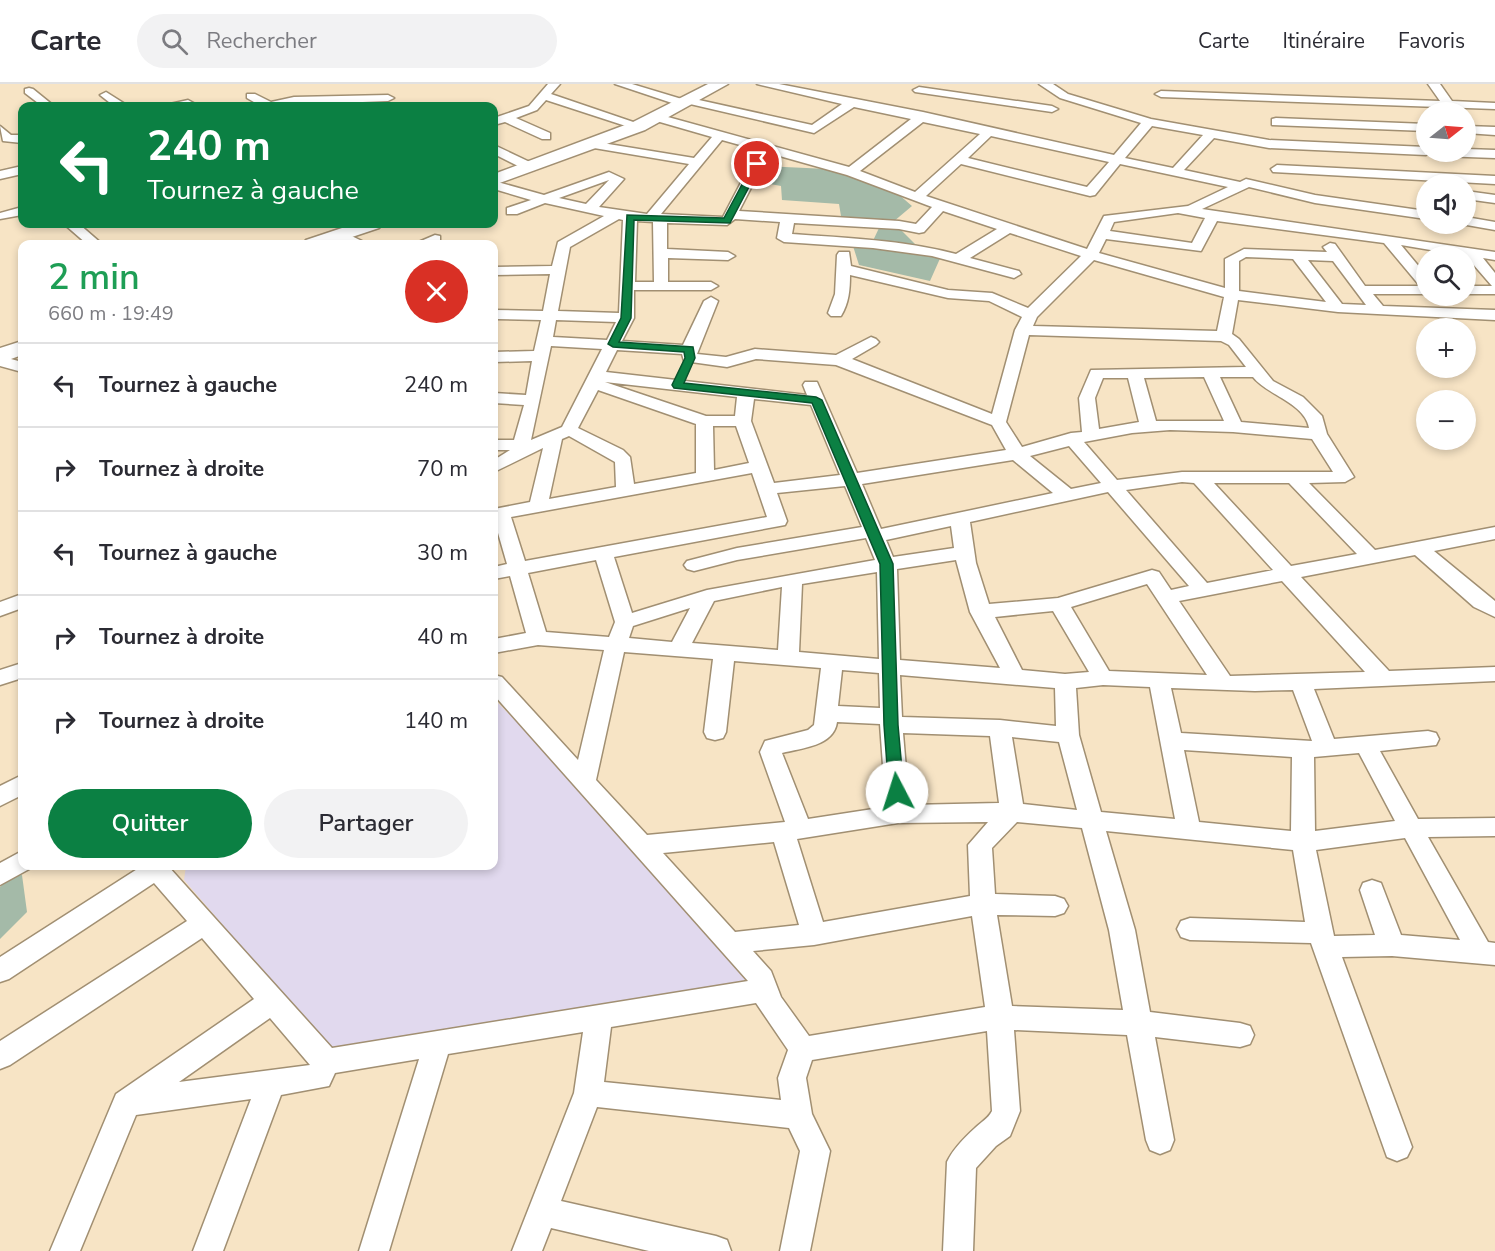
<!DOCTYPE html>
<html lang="fr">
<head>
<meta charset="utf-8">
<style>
  body { margin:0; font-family:"Nunito Sans",sans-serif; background:#f2f2f3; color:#2b2b33; height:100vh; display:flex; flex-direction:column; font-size:22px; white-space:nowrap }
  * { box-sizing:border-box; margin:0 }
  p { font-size:20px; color:#7c7c81 }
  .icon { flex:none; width:33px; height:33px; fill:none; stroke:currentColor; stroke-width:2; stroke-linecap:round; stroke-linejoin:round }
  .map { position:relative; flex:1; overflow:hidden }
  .drawer { position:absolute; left:18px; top:156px; width:480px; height:630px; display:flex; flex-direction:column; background:#fff; border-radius:12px; box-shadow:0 3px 9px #0003 }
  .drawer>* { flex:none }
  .hud { position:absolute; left:18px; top:18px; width:480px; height:126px; border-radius:12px; box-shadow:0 3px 9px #0003; background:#0b8043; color:#fff; overflow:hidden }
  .needle { width:39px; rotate:73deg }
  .controls { position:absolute; left:1416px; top:18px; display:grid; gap:12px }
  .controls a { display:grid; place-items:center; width:60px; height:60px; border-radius:50%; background:#fff; box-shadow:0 3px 9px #0003; font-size:30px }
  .pin { position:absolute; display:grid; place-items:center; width:51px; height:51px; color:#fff; margin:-26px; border:3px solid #fff; border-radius:50%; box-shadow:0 2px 6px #0007 }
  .me { position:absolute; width:66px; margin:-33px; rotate:355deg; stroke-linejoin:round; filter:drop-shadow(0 0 4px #0008) }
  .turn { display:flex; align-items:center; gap:21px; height:126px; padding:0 30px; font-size:27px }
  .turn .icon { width:78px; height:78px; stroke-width:2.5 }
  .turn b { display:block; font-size:42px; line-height:51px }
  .round { display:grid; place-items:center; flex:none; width:63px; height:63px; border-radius:32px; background:#f2f2f3 }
  .headline { display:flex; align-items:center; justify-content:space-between; height:102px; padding:0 30px }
  h1 { font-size:36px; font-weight:600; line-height:45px; color:#1e9e55 }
  .button { display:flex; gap:12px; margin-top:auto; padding:12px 30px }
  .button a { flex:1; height:69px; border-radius:36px; background:#0b8043; color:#fff; font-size:24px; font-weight:600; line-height:69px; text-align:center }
  .button a+a { background:#f2f2f3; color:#2b2b33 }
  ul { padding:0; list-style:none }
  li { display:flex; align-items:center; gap:18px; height:84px; padding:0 30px; border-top:2px solid #e1e1e2 }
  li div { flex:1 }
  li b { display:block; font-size:22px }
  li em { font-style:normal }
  header { display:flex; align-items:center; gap:36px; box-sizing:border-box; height:84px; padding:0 30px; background:#fff; border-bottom:2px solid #e1e1e2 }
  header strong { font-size:28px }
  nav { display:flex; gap:33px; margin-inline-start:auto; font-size:21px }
  .search { width:420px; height:54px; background:#f2f2f3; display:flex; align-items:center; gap:15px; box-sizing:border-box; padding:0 21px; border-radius:33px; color:#7c7c81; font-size:22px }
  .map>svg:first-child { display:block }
  .education { fill:#e1d9ee }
  .green { fill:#a4baa8 }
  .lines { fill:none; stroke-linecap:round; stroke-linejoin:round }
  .street-casing { stroke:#a18f72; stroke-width:3 }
  .secondary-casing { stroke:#a18f72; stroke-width:3 }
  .street { fill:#fff; fill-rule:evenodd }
  .secondary { fill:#fff; fill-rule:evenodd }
  .route { fill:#0b8043; stroke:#07532c; stroke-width:1.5 }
</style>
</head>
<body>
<header>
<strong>Carte</strong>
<div class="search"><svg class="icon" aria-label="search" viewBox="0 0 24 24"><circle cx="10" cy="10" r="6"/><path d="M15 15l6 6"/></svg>Rechercher</div>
<nav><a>Carte</a><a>Itinéraire</a><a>Favoris</a></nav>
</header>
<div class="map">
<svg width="1495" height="1167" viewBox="0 0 1495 1167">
  <rect width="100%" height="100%" fill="#f7e4c5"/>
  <path class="education" d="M494 615 573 694 748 899 334 970 184 796 186 782H494Z"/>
  <path class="green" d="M763 82 828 85 890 103 912 122 893 138 915 160 942 170 930 197 859 181 853 162 871 161 879 144 841 132 839 120 782 116 781 102 753 97Z
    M22 791 27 828 0 855V803L12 792Z"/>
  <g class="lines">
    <defs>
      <path id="street" d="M548 0H560L551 10 645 42 635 45 546 16 537 26 516 34 550 49V55H542L505 38 494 41V34L529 22Z
        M615 0H632L685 16 690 14 812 41 842 20 757 0H779L923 28 1114 71 1141 39 1060 14 1039 0H1053L1068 10 1151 35 1269 56 1426 63V68H1432L1426 71 1269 64 1214 54 1184 86 1240 98 1246 95 1315 111 1426 127V135L1315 119 1249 103 1202 125 1495 168V176L1483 174 1495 189V210H1466V202H1492L1466 172 1401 161 1426 191V210H1373L1383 222 1495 226V236L1338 228 1238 216 1232 250 1239 255 1273 297 1303 313 1322 332 1327 350 1354 393 1345 398 1309 399 1375 466 1495 443V455L1434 467 1495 517V533L1474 523 1415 471 1301 493 1389 587 1495 583V597L1314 605 1334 655 1428 647 1436 649 1439 655 1436 661 1380 667 1418 735 1495 734V752L1428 753 1488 858 1495 859V881L1392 872 1342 873 1412 1063 1407 1073 1397 1077 1387 1073 1311 859 1190 856 1181 853 1177 845 1181 837 1190 834 1305 838 1293 766 1106 747 1135 846 1150 928 1240 939 1250 942 1254 951 1250 960 1240 963 1155 953 1174 1056 1170 1066 1160 1070 1150 1066 1146 1056 1127 951 1014 946 1020 1027 1010 1052 996 1062 976 1084 973 1167H943L947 1078C953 1065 964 1054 975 1044 981 1038 988 1035 992 1027L987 947 812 976 806 994 812 1030 830 1067 810 1167H780L800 1067 789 1044 597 1023 561 1117 716 1152 727 1156 731 1167H649L551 1144 542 1167H512L574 1009 583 948 448 970 389 1167H359L419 975 335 989 329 1002 281 1011 223 1167H193L251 1015 136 1031 80 1167H50L116 1010 254 915 202 854 10 981 0 985V957L187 837 154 799 9 895 0 898V873L142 782H168L332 964 748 897 494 611V591L502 593 578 676 604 566 538 561 494 569V555L526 549 510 492 494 495V483L507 480 494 435V425L530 418 543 364 494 388V376L510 366H494V356H514L524 321 494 319V309L526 311 532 277 494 278V268L534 267 541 236 496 235 494 234V226L543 227 550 190 494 191V183L552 182 558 158 604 132 545 119 517 130H507V124L531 116 494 105V97L544 111 609 88 624 95 599 123 647 130 689 80 594 64 588 60 590 57 694 74 712 53 653 36 651 34 657 30 849 83 911 35 854 23 814 49 690 20 684 23ZM923 38 980 50 915 108 860 87ZM1152 42 1203 51 1173 84 1125 74ZM991 52 1109 78 1087 103 968 74ZM722 56 758 66 723 133 661 130ZM769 69 847 91 932 123 916 140 899 137 739 127ZM961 80 1090 112 1095 111 1120 80 1228 103 1188 122 1104 132 1087 165 926 112ZM609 96 586 120 559 114ZM943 127 997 145 956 170C903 156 847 154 792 150L794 139 899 145 919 149 924 148ZM1178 129 1205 134 1192 159 1110 147 1114 138ZM619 135 623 136 619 229 558 227 570 163ZM735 135 780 138 777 154 784 158 873 164 932 172 1014 194 1021 190 1019 187 970 174 1010 149 1081 172 1028 224 992 209 948 206 851 182 849 168H839L837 171 835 210 828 229 831 232H841C849 219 850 205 850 191L948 214 989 217 1022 233 1015 246 992 330 852 275 876 261 879 258 876 255 871 253 836 271 755 265 726 273 697 270 718 217 711 213 704 217 683 261 622 257 634 234V206H711L718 202 711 198H668V174L728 176 735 172 728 168 667 165V139L727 141ZM637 137 653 138 654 198H635ZM1217 137 1384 159 1420 202H1365L1335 160 1330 159 1323 163 1327 168 1244 165 1225 175V204L1099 169 1106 155 1201 167ZM1246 173 1293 175 1326 218 1239 207V177ZM1094 176 1224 213 1217 247 1033 242 1037 233ZM1308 176 1333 177 1366 221 1342 220ZM556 236 616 238 607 256 553 253ZM1029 251 1221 257 1229 261 1246 283 1091 286 1079 314 1082 348 1071 349 1022 363 1006 338ZM551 262 602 265 562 343 531 356ZM617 266 682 270 684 277 727 283 756 275 836 281 992 341 1006 366 857 389 817 298H805L803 301 807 311 606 288ZM1204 293 1224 337H1156L1144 294ZM1220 293H1253C1267 311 1305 319 1309 344L1241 338ZM1103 294H1128L1139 338 1099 345 1095 314ZM605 298 737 313 735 332H706ZM598 306 696 340V389L634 400 630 373 623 366 578 344ZM754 315 811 321 840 391 774 399 751 337ZM713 342H736L749 379 714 386ZM1170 346 1233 348 1312 355 1333 388H1182L1117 396 1084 358 1132 349ZM569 352 615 378 616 403 549 415 562 355ZM1069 362 1101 399 1071 405 1030 372ZM1013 376 1053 409 881 445 862 400ZM752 389 767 433 525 477 511 433ZM1182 398 1194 399 1273 486 1207 499 1126 406ZM1214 399H1289L1357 470 1291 482ZM845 402 862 443 737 464 687 477 684 481 687 485 694 487 737 476 866 454 875 476 707 506 632 529 614 473 785 441 787 437 777 409ZM1108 408 1189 502 1171 506 1159 488 1152 486 1058 514 989 520 976 479 970 438ZM951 442 954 464 893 473 886 456ZM596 476 615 538 609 553 546 548 528 489ZM956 476 970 528 1000 584 900 576 897 485ZM877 488 879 575 799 568 802 500ZM1282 497 1365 588 1230 592 1179 517ZM1147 500 1207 591 1109 587 1071 523ZM782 503 778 566 692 559 714 517ZM690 524 672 558 629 554 633 542ZM1053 527 1089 588 1065 590 1022 586 995 533ZM624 568 713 575 704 648 707 654 715 656 723 654 726 648 734 577 821 584 814 641 808 646 765 657 760 668 785 738 647 751 596 696ZM842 586 879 589 880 624 838 622ZM900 591 1055 604 1056 642 1000 636 902 633ZM1103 601 1150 603 1175 735 1101 728 1079 651 1076 604ZM1171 604 1255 607 1293 606 1312 657 1181 649ZM837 638 880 640 886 723 808 735 782 669C802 664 834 662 837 638ZM903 649 990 652 999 719 909 721ZM1012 653 1059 658 1077 726 1023 720ZM1184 666 1292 673 1291 747 1199 738ZM1359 669 1395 737 1315 747 1314 673ZM988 738 968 761 970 812 823 838 797 755 898 739ZM1017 738 1082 744 1109 846 1123 926 1012 922 997 831 1055 832 1064 829 1068 822 1064 815 1055 812 995 810 992 764ZM1405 754 1460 856 1401 851 1381 799 1372 796 1363 799 1360 806 1375 851 1334 852 1316 766ZM774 758 799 841 735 848 663 769ZM972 832 985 923 809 952 781 913 771 887 753 867 814 861ZM756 919 788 966 778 994 781 1016 604 998 611 943ZM270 934 310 981 179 998Z
        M1428 0H1440L1452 17 1495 19V25L1161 13 1155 10 1161 7 1440 17Z
        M919 3 1052 22 1058 25 1052 28 915 8 913 6Z
        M29 4 33 5 54 22H42L25 9V5Z
        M106 8 125 20 126 22H114L100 11Z
        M247 10H255L271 18 294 13 388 11 394 14 388 17 261 22 247 14Z
        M188 16 199 22H168L170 20Z
        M1276 34 1426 40V47L1272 41V35Z
        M0 42 11 51H22V59L3 57Z
        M1466 42 1495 43V51L1466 49Z
        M494 61 534 80 536 83 534 86H526L494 70Z
        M1466 65 1495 66V74L1440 72 1434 68H1466Z
        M1277 81 1495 92V100L1273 88 1271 85Z
        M22 82V90L0 95V87Z
        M1466 107 1495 111V119L1466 115Z
        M22 123V131L0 135V129Z
        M1466 133 1495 138V146L1461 140H1466Z
        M64 140H79L102 160H87Z
        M341 147 362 157 364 160H348L336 154V148Z
        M435 151 440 152V158L414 160Z
        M0 272 22 278V288L0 282Z
        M22 510V524L0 532V518Z
        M22 579V594L0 601V586Z
        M22 691V711L0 722V702Z
        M22 767V782H32L31 784 0 801V779Z"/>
      <path id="secondary" d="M708 0H728L645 46 494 101V90L633 38Z
        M354 140H382L379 144 331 160H303L306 156Z
        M22 257V271L0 279V264Z"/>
    </defs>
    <use href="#street" class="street-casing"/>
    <use href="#secondary" class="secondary-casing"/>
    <use href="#street" class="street"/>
    <use href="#secondary" class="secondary"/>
  </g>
  <path class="route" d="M757 78 761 80 730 139 634 136 631 234 619 258 693 263 695 274 684 299 816 313 822 316 893 480 898 641 904 708 897 714 889 708 884 641 880 480 812 319 674 304 672 301 685 274 684 268 613 263 608 260 621 234 627 131 724 134 753 80Z"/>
</svg>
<div class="controls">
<a><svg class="needle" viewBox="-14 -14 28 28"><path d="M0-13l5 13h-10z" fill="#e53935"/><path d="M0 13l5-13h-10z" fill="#7c7c81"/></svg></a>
<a><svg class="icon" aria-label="sound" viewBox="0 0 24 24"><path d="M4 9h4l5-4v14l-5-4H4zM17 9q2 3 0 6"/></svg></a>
<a><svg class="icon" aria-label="search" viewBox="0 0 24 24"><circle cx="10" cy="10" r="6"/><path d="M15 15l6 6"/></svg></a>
<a>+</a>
<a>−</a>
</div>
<div class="pin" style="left:757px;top:80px;background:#d93025"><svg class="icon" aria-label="arrive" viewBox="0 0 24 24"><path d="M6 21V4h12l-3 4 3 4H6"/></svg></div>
<svg class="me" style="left:897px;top:708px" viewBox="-20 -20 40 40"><circle r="19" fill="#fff"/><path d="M0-13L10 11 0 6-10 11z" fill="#0b8043"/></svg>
<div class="hud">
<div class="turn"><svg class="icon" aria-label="left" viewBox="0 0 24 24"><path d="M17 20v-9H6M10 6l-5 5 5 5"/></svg><div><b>240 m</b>Tournez à gauche</div></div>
</div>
<section class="drawer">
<div class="headline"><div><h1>2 min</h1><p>660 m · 19:49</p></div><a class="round" style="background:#d93025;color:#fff"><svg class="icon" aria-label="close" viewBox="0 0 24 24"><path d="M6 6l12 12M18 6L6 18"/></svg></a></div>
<ul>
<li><svg class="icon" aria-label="left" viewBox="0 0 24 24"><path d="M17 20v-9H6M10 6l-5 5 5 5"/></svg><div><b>Tournez à gauche</b></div><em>240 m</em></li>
<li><svg class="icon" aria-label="right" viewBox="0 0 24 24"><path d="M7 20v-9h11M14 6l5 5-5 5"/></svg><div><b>Tournez à droite</b></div><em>70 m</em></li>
<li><svg class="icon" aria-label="left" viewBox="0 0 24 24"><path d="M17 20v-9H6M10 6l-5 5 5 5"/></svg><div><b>Tournez à gauche</b></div><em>30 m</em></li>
<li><svg class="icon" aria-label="right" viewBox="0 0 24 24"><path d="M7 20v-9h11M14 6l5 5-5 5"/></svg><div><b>Tournez à droite</b></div><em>40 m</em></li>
<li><svg class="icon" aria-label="right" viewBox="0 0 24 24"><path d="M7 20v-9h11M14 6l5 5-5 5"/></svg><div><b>Tournez à droite</b></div><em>140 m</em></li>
</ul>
<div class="button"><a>Quitter</a><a>Partager</a></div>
</section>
</div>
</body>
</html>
